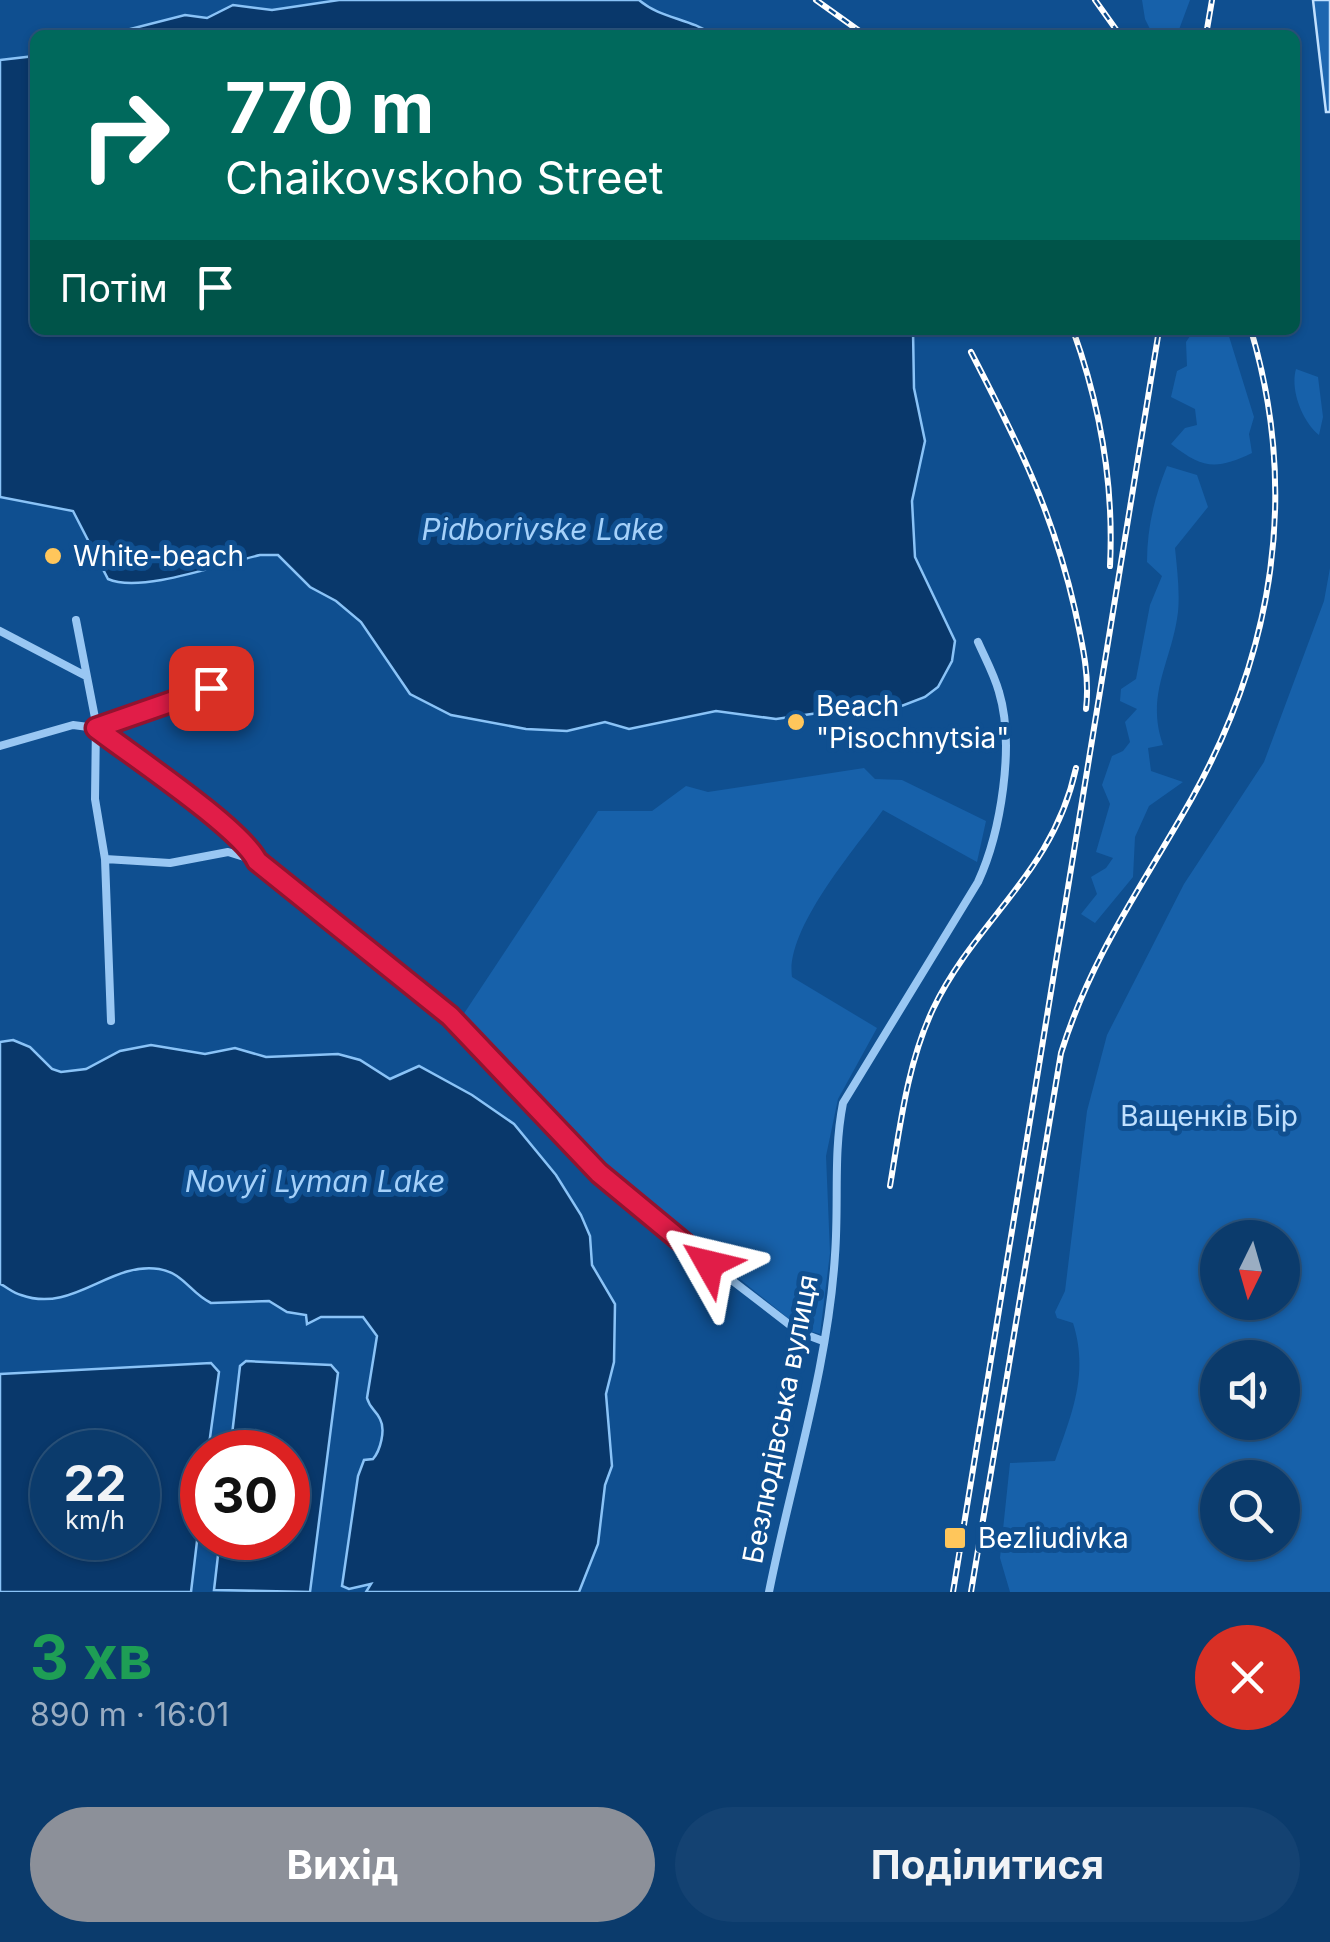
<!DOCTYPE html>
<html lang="uk">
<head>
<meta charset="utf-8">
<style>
  body { margin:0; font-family:Inter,sans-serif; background:#144272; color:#f1f3f6; height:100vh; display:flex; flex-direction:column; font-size:38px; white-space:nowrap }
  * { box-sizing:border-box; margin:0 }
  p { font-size:32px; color:#9aadc2 }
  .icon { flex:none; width:55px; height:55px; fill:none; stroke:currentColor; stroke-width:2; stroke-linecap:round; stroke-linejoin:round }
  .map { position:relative; height:1592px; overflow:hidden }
  .panel { display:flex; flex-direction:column; background:#0b3b6c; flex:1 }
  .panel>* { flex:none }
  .top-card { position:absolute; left:30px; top:30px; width:1270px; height:305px; border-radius:15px; box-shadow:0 2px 8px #0004,0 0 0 2px #2b557f; background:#00695c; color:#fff; overflow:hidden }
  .needle { width:65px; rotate:185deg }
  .controls { position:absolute; left:1200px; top:1220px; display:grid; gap:20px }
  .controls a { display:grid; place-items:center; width:100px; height:100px; border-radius:50%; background:#0b3b6c; box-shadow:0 2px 8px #0004,0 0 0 2px #2b557f; font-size:50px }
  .speed { position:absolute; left:30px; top:1430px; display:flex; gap:20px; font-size:50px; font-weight:700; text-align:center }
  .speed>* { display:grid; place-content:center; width:130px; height:130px; border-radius:50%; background:#0b3b6c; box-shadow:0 2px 8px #0004,0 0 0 2px #2b557f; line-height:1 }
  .speed small { font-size:25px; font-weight:400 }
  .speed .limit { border:15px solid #d22; background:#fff; color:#111 }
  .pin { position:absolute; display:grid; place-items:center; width:85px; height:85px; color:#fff; margin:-42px; border-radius:20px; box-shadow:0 5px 15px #0006 }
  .me { position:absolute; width:110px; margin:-55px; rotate:307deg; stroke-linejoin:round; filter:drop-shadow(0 0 8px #0008) }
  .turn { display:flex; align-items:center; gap:35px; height:210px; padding:0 30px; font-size:45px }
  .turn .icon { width:130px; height:130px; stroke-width:2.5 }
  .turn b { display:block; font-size:70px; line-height:85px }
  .then { display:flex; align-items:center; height:95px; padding:0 30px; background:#0003; gap:20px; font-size:38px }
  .round { display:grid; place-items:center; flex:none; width:105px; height:105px; border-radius:52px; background:#144272 }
  .headline { display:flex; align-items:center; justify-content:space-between; height:170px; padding:0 30px }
  h1 { font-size:60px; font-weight:700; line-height:75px; color:#1e9e55 }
  .primary-button { display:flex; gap:20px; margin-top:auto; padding:20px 30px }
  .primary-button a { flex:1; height:115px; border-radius:60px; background:#8c9099; color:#fff; font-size:40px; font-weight:700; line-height:115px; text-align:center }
  .primary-button a+a { background:#144272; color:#f1f3f6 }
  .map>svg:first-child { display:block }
  .green { fill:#1761aa; fill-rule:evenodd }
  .water { fill:#09386b; stroke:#8ac3f7; stroke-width:2.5; fill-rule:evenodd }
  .building { fill:#1d66af; stroke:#c0e0fe; stroke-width:2.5 }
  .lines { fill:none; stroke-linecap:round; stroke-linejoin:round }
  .street { stroke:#99c7f3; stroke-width:8 }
  .rail-casing { stroke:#fff; stroke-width:6 }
  .rail { stroke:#0f4f90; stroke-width:2.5; stroke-dasharray:8; stroke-linecap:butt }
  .route-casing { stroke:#92132f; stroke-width:25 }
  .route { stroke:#e11d48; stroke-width:18 }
  .poi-dot { fill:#ffc65b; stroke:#0f4f90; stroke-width:4 }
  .labels { text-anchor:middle; stroke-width:10; stroke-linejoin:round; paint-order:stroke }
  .poi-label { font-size:28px; fill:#fff; stroke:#0f4f90; text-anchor:start }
  .park-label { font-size:28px; fill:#c0e0fe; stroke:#0f4f90 }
  .street-label { font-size:28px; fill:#fff; stroke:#0f4f90 }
  .water-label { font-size:30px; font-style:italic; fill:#a5d1fa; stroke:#0f4f90 }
</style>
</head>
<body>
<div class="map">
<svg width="1330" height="1592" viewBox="0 0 1330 1592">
  <rect width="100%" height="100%" fill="#0f4f90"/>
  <path class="green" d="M1142 0H1190L1177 35H1153L1145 19Z
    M1194 330H1227L1254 417 1249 434 1252 453C1216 470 1203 469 1171 444L1185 428 1197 425 1195 409 1171 397 1177 371 1187 366 1186 342Z
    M1296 369 1318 377 1323 417 1319 435C1302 421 1290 390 1296 369Z
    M1167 466 1197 475 1208 507 1175 548C1177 569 1180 591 1178 612 1172 662 1145 694 1163 745L1148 748 1151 771 1183 782 1149 806 1135 837 1133 877 1095 923 1081 914 1097 894 1091 877 1106 868 1113 858 1096 852 1110 804 1102 785 1112 756 1123 751 1130 742 1125 722 1137 709 1120 701 1121 689 1136 679 1150 605 1162 576 1147 562C1147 529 1154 498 1167 466Z
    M1330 568V1592H1010L1000 1558 1010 1463 1055 1461C1072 1414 1089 1373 1073 1323L1057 1318 1055 1312 1065 1291 1087 1111 1107 1035 1184 884 1264 762 1324 601ZM1218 1238H1282V1302H1218ZM1218 1358H1282V1422H1218ZM1218 1478H1282V1542H1218Z
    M864 768 875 779 902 780 986 821 977 862 883 810C855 849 785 929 792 977L877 1028 838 1099 826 1156 830 1253 820 1334 800 1328 573 1143 461 1018 598 811H652L686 786 708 792Z"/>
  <path class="water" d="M339 0H639C661 19 690 18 713 35H107L185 15 207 18 233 5 272 10Z
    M35 56V197L30 216 35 225V330H913L914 388 925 441 912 501 915 557 955 641 952 661 938 687 925 697 899 707 868 706 776 719 716 711 629 729 605 722 567 731 526 729 451 715 410 694 361 622 336 601 310 587 278 555H260C223 563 141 594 108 579L73 511 0 497V60Z
    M13 1040 30 1047 52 1069 61 1072 86 1069 120 1051 151 1045 205 1054 235 1048 266 1057 338 1054 360 1060 390 1079 419 1066 472 1095 514 1124 556 1175 581 1215 590 1236 592 1265 615 1304 614 1362 606 1394 612 1466 605 1485 598 1544 579 1592H366L371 1584 349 1589 342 1586 358 1476 364 1460 373 1459C380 1451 386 1430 380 1419 376 1410 370 1409 367 1398L377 1336 363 1317H321L307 1324 306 1315 287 1312 269 1301 211 1303C190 1293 184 1273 159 1269 110 1261 73 1314 21 1295 13 1293 7 1287 0 1284V1042Z
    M246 1361 331 1365 338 1373 310 1592 214 1590 220 1538H288V1452H230L240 1366Z
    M211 1363 219 1372 208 1452H202V1499L191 1592H0V1374ZM138 1452V1538H52V1452Z"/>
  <path class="building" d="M1313 0H1330V112H1326Z"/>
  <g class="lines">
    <path class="street" d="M76 620 96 723 95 799 105 859 111 1021
      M0 631 84 675
      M96 728C131 755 241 828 257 861L450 1016 566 1140 634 1205 799 1332 823 1341
      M0 746 73 725 96 728 211 688
      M105 859 170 863 228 852 257 861
      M769 1592C791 1481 828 1368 835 1255 839 1203 833 1154 843 1103L978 882C1001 832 1015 745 999 692 994 674 985 658 978 642"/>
    <defs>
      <path id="rail" d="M816 0 865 35
        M1095 0 1120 35
        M1206 35 1212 0
        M1073 330C1100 405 1114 486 1110 566
        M971 352C1018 443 1052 509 1075 610 1082 643 1090 675 1086 709
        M890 1186C900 1127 907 1064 933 1009 976 919 1053 874 1076 768
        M953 1592 1159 330
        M971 1592 1061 1053C1092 954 1142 887 1192 798 1274 651 1299 492 1251 330"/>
    </defs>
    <use href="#rail" class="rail-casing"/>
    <use href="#rail" class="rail"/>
  </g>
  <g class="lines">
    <defs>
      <path id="route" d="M211 688 96 728C131 755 241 828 257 861L450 1016 599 1173 709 1264"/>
    </defs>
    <use href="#route" class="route-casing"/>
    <use href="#route" class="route"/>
  </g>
  <g class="poi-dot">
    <circle cx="53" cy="556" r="10"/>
    <circle cx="796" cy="722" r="10"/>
    <rect x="943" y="1526" width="24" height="24" rx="5"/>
  </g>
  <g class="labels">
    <g class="poi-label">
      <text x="73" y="566">White-beach</text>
      <text x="816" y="716">Beach<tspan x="816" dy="32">"Pisochnytsia"</tspan></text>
      <text x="978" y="1548">Bezliudivka</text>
    </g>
    <g class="park-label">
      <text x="1209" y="1126">Ващенків Бір</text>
    </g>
    <g class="street-label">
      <text transform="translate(780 1419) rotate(-79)" y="10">Безлюдівська вулиця</text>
    </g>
    <g class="water-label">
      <text x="543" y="540">Pidborivske Lake</text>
      <text x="315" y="1192">Novyi Lyman Lake</text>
    </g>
  </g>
</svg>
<div class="controls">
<a><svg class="needle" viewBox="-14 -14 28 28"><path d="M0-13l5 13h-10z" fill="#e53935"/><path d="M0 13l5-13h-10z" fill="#9aadc2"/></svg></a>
<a><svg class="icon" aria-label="sound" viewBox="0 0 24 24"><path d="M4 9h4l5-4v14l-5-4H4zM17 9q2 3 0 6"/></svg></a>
<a><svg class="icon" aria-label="search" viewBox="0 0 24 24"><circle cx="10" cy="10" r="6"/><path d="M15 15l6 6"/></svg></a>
</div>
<div class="speed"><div>22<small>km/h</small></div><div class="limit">30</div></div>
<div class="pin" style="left:211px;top:688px;background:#d93025"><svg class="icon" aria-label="arrive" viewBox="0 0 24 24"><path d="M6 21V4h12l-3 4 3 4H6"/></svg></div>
<svg class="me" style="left:709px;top:1264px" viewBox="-20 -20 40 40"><path d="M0-17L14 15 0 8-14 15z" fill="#e11d48" stroke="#fff" stroke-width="4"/></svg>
<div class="top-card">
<div class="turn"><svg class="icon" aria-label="right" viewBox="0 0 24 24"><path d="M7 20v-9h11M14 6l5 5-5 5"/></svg><div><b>770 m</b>Chaikovskoho Street</div></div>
<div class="then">Потім<svg class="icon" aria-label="arrive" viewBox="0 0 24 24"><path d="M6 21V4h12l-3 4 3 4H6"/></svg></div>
</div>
</div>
<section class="panel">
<div class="headline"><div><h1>3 хв</h1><p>890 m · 16:01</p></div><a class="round" style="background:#d93025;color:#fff"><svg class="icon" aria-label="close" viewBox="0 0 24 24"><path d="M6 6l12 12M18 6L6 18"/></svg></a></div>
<div class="primary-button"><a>Вихід</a><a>Поділитися</a></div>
</section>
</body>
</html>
